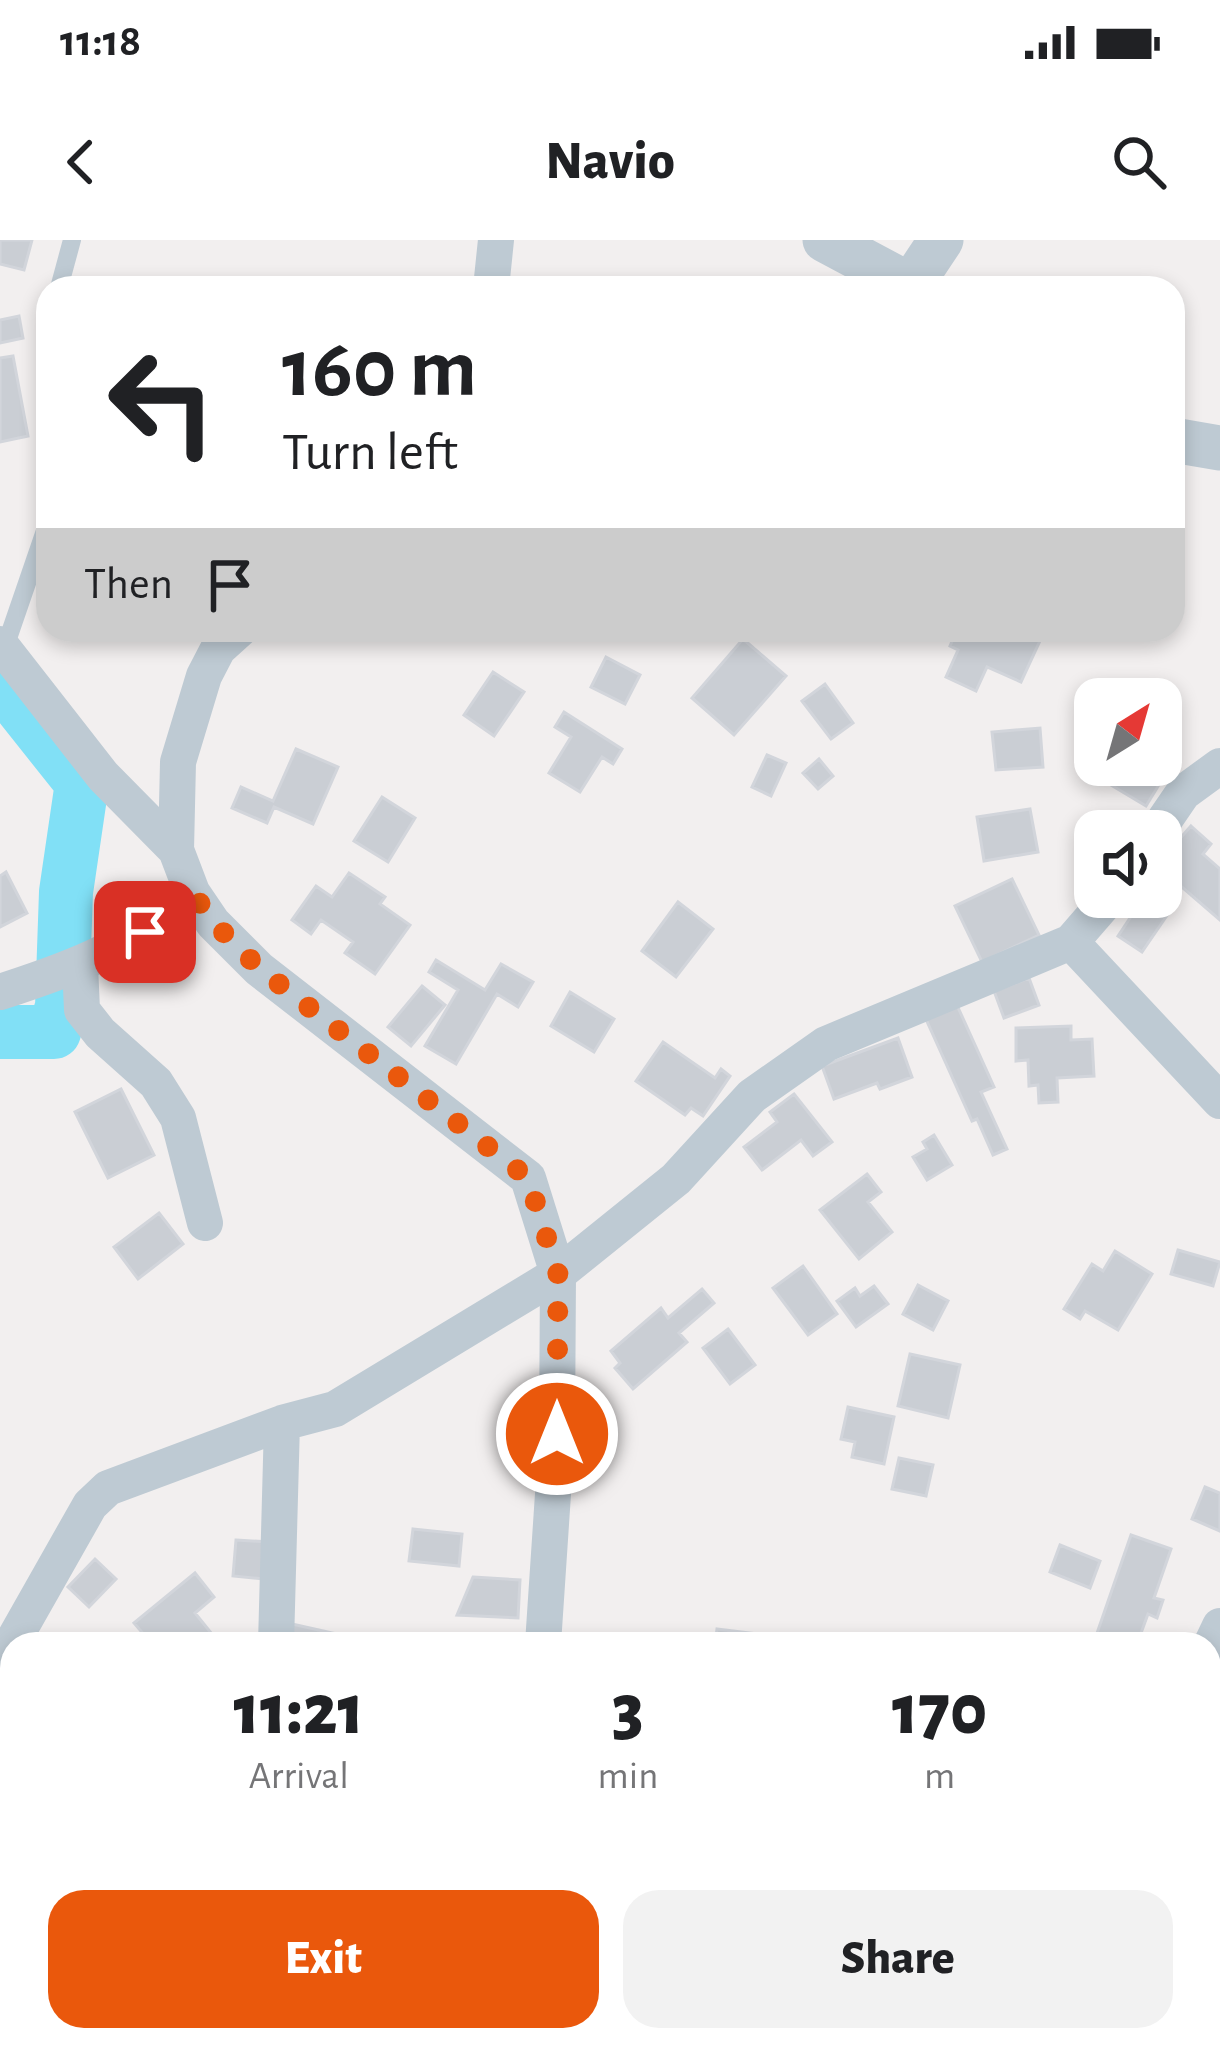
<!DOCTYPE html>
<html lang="en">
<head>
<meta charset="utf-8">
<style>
  body { margin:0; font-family:"Alegreya Sans",sans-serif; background:#f2f2f2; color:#202124; height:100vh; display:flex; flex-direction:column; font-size:45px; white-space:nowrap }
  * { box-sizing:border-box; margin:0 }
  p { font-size:39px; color:#757577 }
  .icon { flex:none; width:66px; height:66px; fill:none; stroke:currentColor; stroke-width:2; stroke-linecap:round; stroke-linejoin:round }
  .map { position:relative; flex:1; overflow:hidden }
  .details { position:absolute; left:0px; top:1392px; width:1221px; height:420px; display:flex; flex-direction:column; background:#fff; border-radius:36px 36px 0 0; box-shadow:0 6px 18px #0003 }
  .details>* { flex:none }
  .guide { position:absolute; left:36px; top:36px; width:1149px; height:366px; border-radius:36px; box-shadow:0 6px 18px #0003; background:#fff; color:#202124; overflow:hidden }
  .needle { width:78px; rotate:37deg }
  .tools { position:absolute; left:1074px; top:438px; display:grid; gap:24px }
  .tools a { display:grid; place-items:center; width:108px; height:108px; border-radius:24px; background:#fff; box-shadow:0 6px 18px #0003; font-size:60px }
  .pin { position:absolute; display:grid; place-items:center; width:102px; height:102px; color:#fff; margin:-51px; border-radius:24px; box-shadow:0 6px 18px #0006 }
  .me { position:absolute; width:132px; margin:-66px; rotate:0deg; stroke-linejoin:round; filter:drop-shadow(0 0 9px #0008) }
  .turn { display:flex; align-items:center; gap:42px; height:252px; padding:0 48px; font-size:54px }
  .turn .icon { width:156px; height:156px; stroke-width:2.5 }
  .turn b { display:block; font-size:84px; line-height:102px }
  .then { display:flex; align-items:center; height:114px; padding:0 48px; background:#0003; gap:24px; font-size:45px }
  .eta { display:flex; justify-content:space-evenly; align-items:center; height:204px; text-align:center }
  .eta b { font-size:72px; font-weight:800; line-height:84px }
  .primary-button { display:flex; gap:24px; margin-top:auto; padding:24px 48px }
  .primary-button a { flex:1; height:138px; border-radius:36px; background:#ea580c; color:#fff; font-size:48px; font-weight:800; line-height:138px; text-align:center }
  .primary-button a+a { background:#f2f2f2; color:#202124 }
  .status { display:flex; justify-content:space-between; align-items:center; height:84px; padding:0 60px; background:#fff; direction:ltr }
  .status svg { height:33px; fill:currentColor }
  header { display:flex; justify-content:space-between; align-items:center; height:156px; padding:0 48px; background:#fff; font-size:54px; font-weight:800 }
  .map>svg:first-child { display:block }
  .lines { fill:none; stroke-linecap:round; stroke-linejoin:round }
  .river { stroke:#81e0f6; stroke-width:54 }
  .building { fill:#caced4; stroke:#d2d5db; stroke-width:3 }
  .path { stroke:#6cd6a0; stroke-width:6; stroke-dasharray:9 6; stroke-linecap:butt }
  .service { stroke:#becad3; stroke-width:18 }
  .minor { stroke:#becad3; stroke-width:36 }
  .tertiary { stroke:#becad3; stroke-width:45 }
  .route { stroke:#ea580c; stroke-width:21; stroke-dasharray:0 37.8 }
</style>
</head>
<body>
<div class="status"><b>11:18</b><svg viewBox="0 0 49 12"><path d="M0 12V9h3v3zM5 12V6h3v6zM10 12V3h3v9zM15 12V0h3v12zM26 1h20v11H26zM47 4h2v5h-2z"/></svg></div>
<header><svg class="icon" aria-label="back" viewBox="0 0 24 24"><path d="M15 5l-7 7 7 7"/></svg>Navio<svg class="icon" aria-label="search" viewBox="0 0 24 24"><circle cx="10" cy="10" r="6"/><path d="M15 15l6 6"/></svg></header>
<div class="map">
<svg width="1220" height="1812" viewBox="0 0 1220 1812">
  <rect width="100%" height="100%" fill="#f2efef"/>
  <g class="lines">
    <path class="river" d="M0 440 82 543 66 652 62 767 54 792H0"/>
  </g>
  <path class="building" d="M0 0H32L24 30 0 24Z
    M19 76 23 98 0 103V80Z
    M13 116 28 196 0 202V118Z
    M957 390H1045L1021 442 987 427 976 451 946 437 958 410 950 406Z
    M743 399 786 436 734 495 692 458Z
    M606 417 640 435 625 464 591 447Z
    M493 432 524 452 494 496 464 475Z
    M825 444 853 483 831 499 802 461Z
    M564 472 622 509 613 524 602 517 580 552 549 533 571 497 555 487Z
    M1040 488 1043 527 996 530 992 492Z
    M296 509 338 527 313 584 274 567 267 583 232 568 241 547 273 561Z
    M767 515 786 523 771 556 752 547Z
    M819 519 833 536 818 549 803 533Z
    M1117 525H1160L1168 530 1146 566 1106 542Z
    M382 557 415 578 388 622 354 601Z
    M1030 569 1038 612 984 621 977 577Z
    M1191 586 1211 604 1203 614 1220 629V680L1161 629V620Z
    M6 632 27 673 0 687V636Z
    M349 633 385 657 380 664 410 685 375 734 345 713 353 702 321 680 311 694 292 680 316 646 332 657Z
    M1012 639 1039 695 982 722 955 666Z
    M1144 657 1170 671 1142 712 1118 696Z
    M678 662 713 689 676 737 642 711Z
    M436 720 485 750 501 724 533 742 518 767 497 754 456 824 425 806 458 750 429 732Z
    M1029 738 1039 765 1004 778 994 751Z
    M422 746 445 765 411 806 388 787Z
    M570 752 614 779 594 812 551 786Z
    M956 763 994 847 981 852 1007 909 993 915 977 879 972 881 925 777Z
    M1071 786V800L1092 799 1094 836 1057 838 1058 862 1039 863 1038 845 1029 846 1028 820 1016 821V788Z
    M898 798 912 837 880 849 877 843 834 859 822 826Z
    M663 802 715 838 721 829 730 836 703 876 691 868 685 875 636 841Z
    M121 849 154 915 108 938 75 872Z
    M794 854 832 902 813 916 801 900 762 930 744 907 777 882 770 872Z
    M934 895 952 925 927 940 913 917 927 909 923 902Z
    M867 934 881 952 868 962 892 992 859 1019 820 970Z
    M159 973 183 1004 138 1039 114 1007Z
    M1178 1010 1220 1022 1213 1046 1171 1034Z
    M1115 1011 1152 1034 1118 1090 1085 1071 1080 1079 1064 1069 1092 1024 1103 1031Z
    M803 1026 837 1074 808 1095 773 1048Z
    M918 1045 948 1061 933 1090 903 1074Z
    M874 1046 888 1064 856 1087 837 1061 855 1048 860 1056Z
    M702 1049 714 1063 679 1093 687 1102 633 1149 615 1128 620 1123 611 1111 661 1068 668 1078Z
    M728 1089 755 1125 730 1144 703 1108Z
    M910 1114 960 1125 948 1178 898 1166Z
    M848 1167 894 1177 884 1224 852 1217 855 1202 841 1199Z
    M899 1218 933 1225 926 1256 892 1249Z
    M1205 1247 1220 1253V1291L1192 1279Z
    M413 1289 462 1294 459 1326 409 1321Z
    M1131 1295 1171 1309 1154 1358 1163 1360 1157 1378 1148 1374 1137 1404H1118L1096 1396Z
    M236 1300 269 1302 265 1339 233 1336Z
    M1060 1305 1100 1321 1090 1348 1050 1332Z
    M95 1319 116 1339 89 1367 68 1347Z
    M195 1333 214 1357 195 1373 220 1404H152L134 1383Z
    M473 1337 520 1340 518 1378 457 1375Z
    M292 1384 363 1400 362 1404H288Z
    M717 1389 782 1397 781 1404H715Z
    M1216 1483 1220 1487V1528L1210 1529 1209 1484Z
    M0 1605 12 1612V1667L0 1689Z
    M279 1800H312L314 1812H281Z
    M887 1800H945V1812H887Z"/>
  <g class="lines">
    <path class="path" d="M1160 1812 1165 1800"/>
    <path class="service" d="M59 48 72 0
      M4 410 48 282"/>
    <path class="minor" d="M491 48 496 0
      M239 390 218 409 204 436 178 522 176 610 192 652 213 683 259 729 528 938 558 1034 557 1194 543 1404
      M0 404 103 536 176 610
      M1157 591 1183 553 1220 526
      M1071 702 1220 861
      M80 725 82 770 100 793 156 843 178 878 205 983
      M0 752C81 726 127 708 192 652
      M276 1404 282 1183
      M1209 1409 1220 1386
      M0 1424 90 1265 108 1248 282 1183 335 1169 558 1034 676 939 752 856 826 804 1071 702 1110 657
      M1209 1554H1220
      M612 1800 615 1812
      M0 1803 16 1812
      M491 1812 521 1800"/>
    <path class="tertiary" d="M825 0 915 48
      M911 45 941 0
      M1173 200 1220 208"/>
  </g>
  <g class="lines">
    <path class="route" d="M145 692 192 652 214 683 260 729 528 938 558 1034 557 1194"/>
  </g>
</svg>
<div class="tools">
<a><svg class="needle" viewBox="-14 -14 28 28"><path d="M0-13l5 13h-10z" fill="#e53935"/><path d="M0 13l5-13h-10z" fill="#757577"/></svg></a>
<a><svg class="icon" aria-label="sound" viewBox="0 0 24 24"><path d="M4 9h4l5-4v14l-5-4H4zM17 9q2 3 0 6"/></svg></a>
</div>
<div class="pin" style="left:145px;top:692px;background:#d93025"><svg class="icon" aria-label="arrive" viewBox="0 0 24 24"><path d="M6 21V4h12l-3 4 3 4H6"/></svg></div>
<svg class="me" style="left:557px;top:1194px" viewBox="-20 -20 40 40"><circle r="17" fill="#ea580c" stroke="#fff" stroke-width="3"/><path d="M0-11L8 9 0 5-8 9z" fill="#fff"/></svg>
<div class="guide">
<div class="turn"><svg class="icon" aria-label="left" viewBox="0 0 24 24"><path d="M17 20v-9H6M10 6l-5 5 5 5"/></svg><div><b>160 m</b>Turn left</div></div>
<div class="then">Then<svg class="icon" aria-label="arrive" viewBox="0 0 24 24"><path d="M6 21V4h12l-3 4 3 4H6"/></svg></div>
</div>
<section class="details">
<div class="eta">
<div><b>11:21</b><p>Arrival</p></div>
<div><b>3</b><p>min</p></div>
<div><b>170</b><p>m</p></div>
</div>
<div class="primary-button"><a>Exit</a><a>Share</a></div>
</section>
</div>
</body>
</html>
